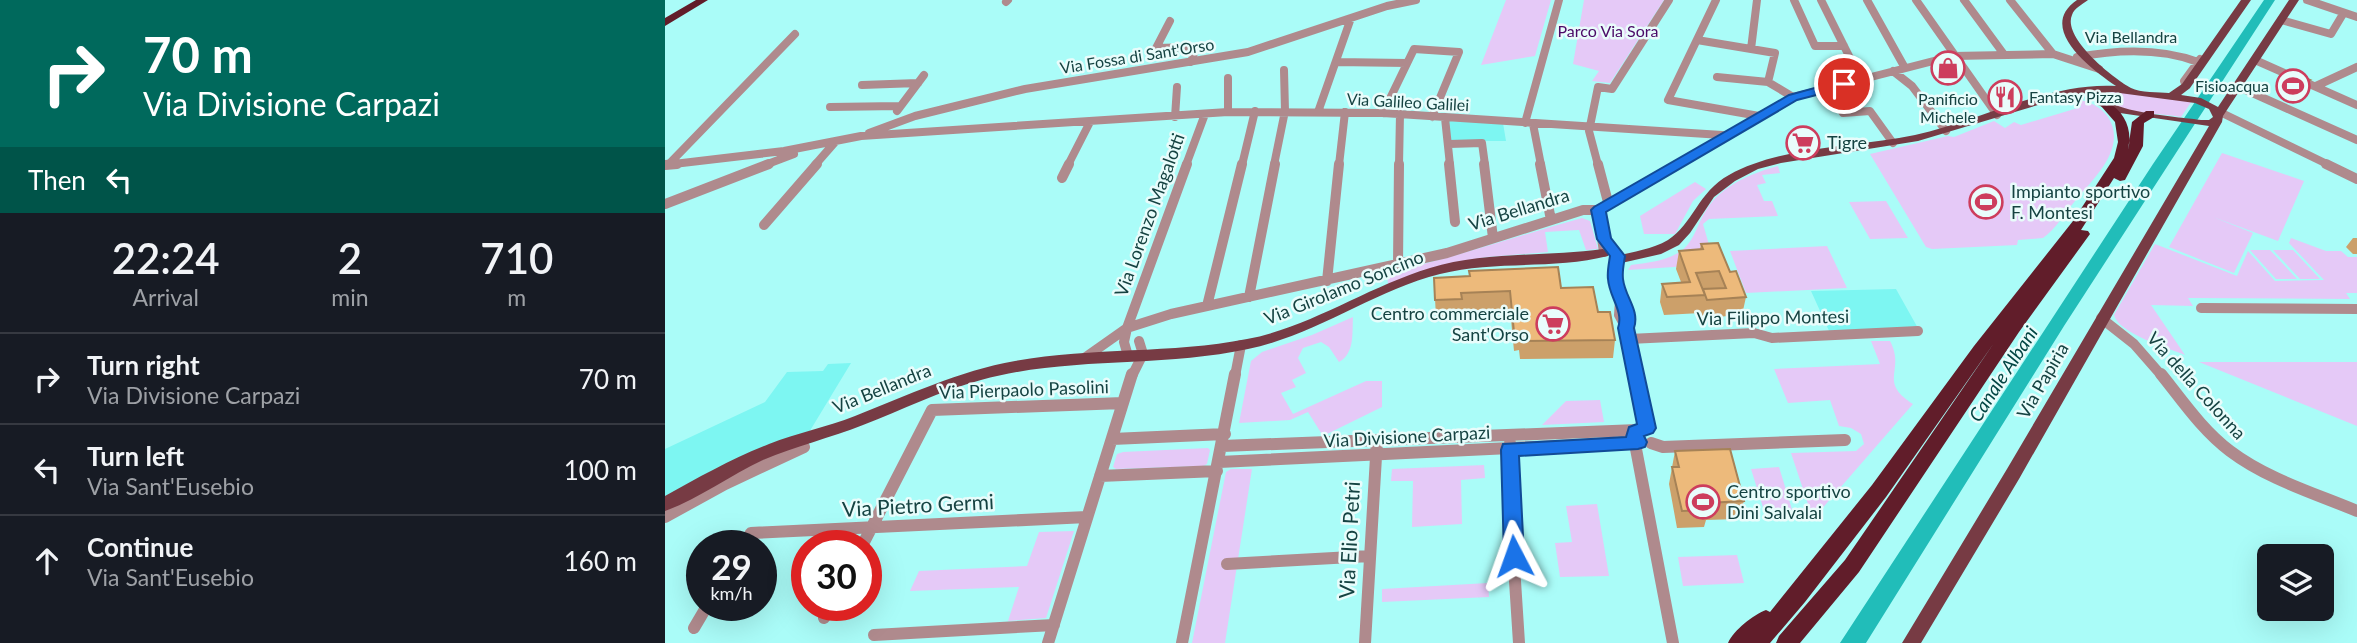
<!DOCTYPE html>
<html lang="en">
<head>
<meta charset="utf-8">
<style>
  body { margin:0; font-family:Lato,sans-serif; background:#242831; color:#f1f3f6; height:100vh; display:flex; flex-direction:column; font-size:26px; white-space:nowrap }
  * { box-sizing:border-box; margin:0 }
  p { font-size:23px; color:#9ea1a6 }
  .icon { flex:none; width:38px; height:38px; fill:none; stroke:currentColor; stroke-width:2; stroke-linecap:round; stroke-linejoin:round }
  .map { position:relative; flex:1; overflow:hidden }
  .details { display:flex; flex-direction:column; background:#171b24; width:665px }
  .details>* { flex:none }
  .hud { background:#00695c; color:#fff; overflow:hidden }
  .controls { position:absolute; left:1592px; top:544px; display:grid; gap:14px }
  .controls a { display:grid; place-items:center; width:77px; height:77px; border-radius:10px; background:#171b24; box-shadow:0 7px 28px #0002; font-size:35px }
  .speed { position:absolute; left:21px; top:530px; display:flex; gap:14px; font-size:35px; font-weight:700; text-align:center }
  .speed>* { display:grid; place-content:center; width:91px; height:91px; border-radius:50%; background:#171b24; box-shadow:0 7px 28px #0002; line-height:1 }
  .speed small { font-size:18px; font-weight:400 }
  .speed .limit { border:10px solid #d22; background:#fff; color:#111 }
  .pin { position:absolute; display:grid; place-items:center; width:60px; height:60px; color:#fff; margin:-30px; border:4px solid #fff; border-radius:50%; box-shadow:0 2px 7px #0007 }
  .me { position:absolute; width:77px; margin:-38px; rotate:356deg; stroke-linejoin:round; filter:drop-shadow(0 0 5px #0008) }
  .turn { display:flex; align-items:center; gap:24px; height:147px; padding:0 28px; font-size:32px }
  .turn .icon { width:91px; height:91px; stroke-width:2.5 }
  .turn b { display:block; font-size:49px; line-height:60px }
  .then { display:flex; align-items:center; height:66px; padding:0 28px; background:#0003; gap:14px; font-size:26px }
  .eta { display:flex; justify-content:space-evenly; align-items:center; height:119px; text-align:center }
  .eta b { font-size:42px; font-weight:600; line-height:49px }
  ul { padding:0; list-style:none }
  li { display:flex; align-items:center; gap:21px; height:91px; padding:0 28px; border-top:2px solid #363941 }
  li div { flex:1 }
  li b { display:block; font-size:26px }
  li em { font-style:normal }
  main { display:flex; flex:1; min-height:0 }
  .map>svg:first-child { display:block }
  .built { fill:#7df6f2 }
  .green { fill:#e5c9f7 }
  .water { fill:#21bdb9 }
  .lines { fill:none; stroke-linecap:round; stroke-linejoin:round }
  .minor-far2 { stroke:#af8a8d; stroke-width:8 }
  .minor-far1 { stroke:#af8a8d; stroke-width:10 }
  .minor { stroke:#af8a8d; stroke-width:12 }
  .major { fill:#773b44; fill-rule:evenodd }
  .highway { fill:#611d2a; fill-rule:evenodd }
  .wall { fill:#cca06a }
  .shaded-wall { fill:#a68256 }
  .building { fill:#edba7b; stroke:#a68256; stroke-width:2 }
  .route { fill:#1a73e8; stroke:#114b97; stroke-width:2 }
  .labels { text-anchor:middle; stroke-width:5; stroke-linejoin:round; paint-order:stroke }
  .far-park-label { font-size:16px; fill:#4b0967; stroke:#e9fcfb }
  .far-street-label { font-size:16px; fill:#154342; stroke:#e9fcfb }
  .far-poi-label { font-size:16px; fill:#154342; stroke:#e9fcfb; text-anchor:end }
  .poi-label { font-size:18px; fill:#154342; stroke:#e9fcfb; text-anchor:start }
  .street-label { font-size:18px; fill:#154342; stroke:#e9fcfb }
  .water-label { font-size:19px; font-style:italic; fill:#024543; stroke:#e9fcfb }
  .near-street-label { font-size:21px; fill:#154342; stroke:#e9fcfb }
</style>
</head>
<body>
<main>
<section class="details">
<div class="hud">
<div class="turn"><svg class="icon" aria-label="right" viewBox="0 0 24 24"><path d="M7 20v-9h11M14 6l5 5-5 5"/></svg><div><b>70 m</b>Via Divisione Carpazi</div></div>
<div class="then">Then<svg class="icon" aria-label="left" viewBox="0 0 24 24"><path d="M17 20v-9H6M10 6l-5 5 5 5"/></svg></div>
</div>
<div class="eta">
<div><b>22:24</b><p>Arrival</p></div>
<div><b>2</b><p>min</p></div>
<div><b>710</b><p>m</p></div>
</div>
<ul>
<li><svg class="icon" aria-label="right" viewBox="0 0 24 24"><path d="M7 20v-9h11M14 6l5 5-5 5"/></svg><div><b>Turn right</b><p>Via Divisione Carpazi</p></div><em>70 m</em></li>
<li><svg class="icon" aria-label="left" viewBox="0 0 24 24"><path d="M17 20v-9H6M10 6l-5 5 5 5"/></svg><div><b>Turn left</b><p>Via Sant'Eusebio</p></div><em>100 m</em></li>
<li><svg class="icon" aria-label="ahead" viewBox="0 0 24 24"><path d="M12 20V5M6 11l6-6 6 6"/></svg><div><b>Continue</b><p>Via Sant'Eusebio</p></div><em>160 m</em></li>
</ul>
</section>
<div class="map">
<svg width="1692" height="643" viewBox="0 0 1692 643">
  <rect width="100%" height="100%" fill="#aafcf8"/>
  <path class="built" d="M783 121 838 123 841 141H786Z
    M1231 289 1254 330 1165 333 1146 291Z
    M186 363 143 434 0 502V449L100 402 122 372 158 371 163 364Z"/>
  <path class="green" d="M841 0H886L870 56 816 65Z
    M919 0H999L945 83 927 81 934 71 908 64Z
    M1448 91 1527 101 1516 117C1492 112 1460 116 1440 98V95Z
    M1411 99C1424 101 1436 107 1443 117 1463 148 1428 179 1410 201 1400 213 1390 230 1378 238L1353 240 1352 245 1267 249 1261 247 1205 154 1283 136 1289 137 1329 121 1340 128 1349 122 1356 125 1416 107Z
    M1557 153 1639 181 1613 241 1548 217 1588 233 1569 273 1504 247Z
    M1113 166 1115 173 1097 175 1101 183 1092 185 1099 201H1107L1113 216 1044 219 1038 224 1045 248 1026 250 1024 266 963 270 966 265C982 263 999 261 1013 253 1028 245 1032 225 1040 212 1054 187 1086 173 1113 166Z
    M1030 182 1041 189 1028 201 1010 234H979L975 216Z
    M1221 201 1243 238 1205 239 1184 202Z
    M917 218 925 221 933 249 921 250 914 230 880 232 883 252 822 257 787 263 723 284 722 273C788 258 852 236 917 218Z
    M1626 238 1661 251H1676L1683 257H1692V293H1681L1685 299 1523 298 1528 306 1486 305 1520 355C1503 348 1453 333 1449 315L1490 244 1572 276 1583 251 1610 281 1659 280 1624 243Z
    M1162 246 1182 288 1081 293 1065 251Z
    M1585 250H1605L1632 279H1611Z
    M1608 250H1628L1655 279H1635Z
    M688 317C687 333 690 353 674 362L664 347 656 342 638 348 633 358 641 373 627 380 631 387 616 393 628 414 701 381H717V407L658 436 643 412 625 420 574 423 586 361 597 352 647 335Z
    M1206 341H1225C1241 371 1212 381 1248 404L1148 519 1126 453 1191 451 1199 444 1196 434 1186 428 1174 426 1165 400 1123 403 1109 369 1215 364Z
    M1534 362H1692V426Z
    M935 400 939 422 877 425 901 401Z
    M543 448 545 450 542 464 538 466 451 469 448 467 452 454 458 452Z
    M819 465 820 478 796 480 797 524 747 527 748 481H726L727 469Z
    M1114 467 1129 516 1101 517 1086 469Z
    M566 469H587L560 643H527L561 472Z
    M932 504 944 576 895 577 890 543 907 542 901 506Z
    M409 531 381 618 343 621 354 587 245 591 254 571 362 566 374 532Z
    M1072 555 1079 583 1018 586 1013 557Z
    M823 583 824 597 717 602V589Z"/>
  <path class="water" d="M1599 0H1610L1399 326 1201 643H1175L1488 164Z"/>
  <g class="lines">
    <path class="minor-far2" d="M1051 0 1003 100 1094 116
      M1129 0 1150 46H1179
      M1156 0 1196 80
      M1202 0 1240 68
      M1251 0 1332 115
      M1299 0 1338 53
      M1345 0 1388 54
      M1642 0 1692 17
      M341 2 343 0
      M1616 20 1666 34 1678 14
      M505 21 491 48 531 47 526 62
      M1032 40 1110 53 1103 82
      M1086 49 1092 0
      M1412 57C1450 50 1496 48 1533 62
      M1590 60 1692 105
      M671 62 742 63
      M1228 71 1247 86 1281 131
      M1052 77 1103 82 1128 97
      M563 78V112
      M197 85 253 83
      M1521 86 1519 81 1535 59
      M1651 86 1692 67
      M1574 87 1692 140
      M1162 88 1178 113 1205 111 1228 143
      M165 107 234 106
      M232 111 259 75
      M653 112 686 18
      M718 113 749 49 794 52 767 117
      M1557 113 1664 165
      M510 117 512 87
      M780 118 785 165
      M860 123 894 0
      M868 124 876 165
      M204 133 250 116 360 89 583 52 722 6 751 0
      M784 144 817 143 820 165
      M0 165 119 151 196 136 563 112 718 113 1057 135
      M3 165 130 34
      M100 165 129 154
      M150 165 171 141
      M403 165 425 122
      M521 165 540 114
      M577 165 590 111
      M609 165 620 111 619 70
      M674 165 680 112
      M734 165 735 114
      M933 165 924 131 933 87 947 89 1004 0
      M1010 165 1128 97 1288 56 1388 54 1434 69"/>
    <path class="minor-far1" d="M784 164 790 222
      M819 164 828 238
      M875 164 886 220
      M933 164 943 202
      M1661 164 1692 179
      M0 165 12 164
      M397 178 404 164
      M0 204 104 164
      M933 210 939 252
      M99 225 152 164
      M950 261 952 292 962 317 961 328 971 376
      M733 264 734 164
      M662 281 674 164
      M584 297 610 164
      M955 301 954 315 961 328
      M542 306 577 164
      M1536 308 1692 309
      M1436 318 1469 344 1497 376
      M964 339 1089 333 1107 338 1253 331
      M463 356 459 342 462 328 522 164
      M418 359 462 328 506 314 782 253 918 210H933L1013 164
      M467 376 478 354 474 341
      M570 376 576 345"/>
    <path class="minor" d="M971 374 982 428
      M1496 374C1517 400 1537 430 1565 451 1602 479 1649 493 1692 511
      M447 439 560 434
      M845 443 844 488 854 643
      M986 443 998 447 1180 440
      M557 446 973 430
      M554 462 973 442 971 449 1008 643
      M435 476 552 471
      M0 517 60 484 139 447
      M78 546 86 533 422 517
      M197 546 267 410 458 403
      M562 564 705 556
      M159 618 166 606
      M29 628 42 606
      M209 635 389 625
      M383 643 467 374
      M517 643 570 374
      M700 643 712 440"/>
    <path class="major" d="M1412 0H1423C1418 4 1409 8 1407 15 1397 38 1449 79 1466 88 1475 93 1494 92 1504 93L1517 84 1576 0H1586L1525 88 1516 95 1536 98 1553 107 1624 0H1634L1558 116 1557 122 1354 479 1256 643H1237L1342 469 1544 126 1448 112 1433 105 1428 96 1429 93 1410 94 1253 141 1116 163 1093 169 1070 181 1049 197 1025 233 1014 245 996 254 952 264 945 260 947 257C966 252 986 250 1003 240 1028 224 1033 192 1064 175 1116 146 1192 147 1250 135 1315 121 1384 82 1451 86 1426 69 1371 28 1412 0ZM1447 92 1530 103 1544 109 1548 117 1544 120H1536C1516 117 1448 113 1438 96L1440 93Z
      M938 249 944 253 943 256C888 270 830 260 775 274 708 291 651 335 583 349 495 368 403 356 316 380 275 391 237 410 198 425 165 438 131 446 98 460 66 475 31 500 0 511V496C34 477 68 458 104 444 132 433 162 427 190 416 243 395 294 371 350 361 427 347 506 354 582 339 646 327 702 287 765 268 820 251 881 257 938 249Z"/>
    <path class="highway" d="M31 0H43L0 26V18Z
      M1442 102C1460 111 1468 131 1463 150L1467 122 1481 111H1489V117L1479 123 1478 146 1460 180 1455 181 1449 178 1416 230 1423 231 1425 234 1354 332 1194 572 1135 643H1111L1114 636 1180 560 1329 343 1221 497 1140 602 1105 643H1063C1069 630 1088 615 1101 610L1105 612 1207 485 1309 346 1408 221 1449 158 1453 142 1450 122 1436 106Z"/>
  </g>
  <path class="wall" d="M1629 73 1639 89 1630 93 1614 86 1619 77Z
    M1688 238H1692V254H1688L1681 247Z
    M1036 244 1065 272 1081 297 1077 315 1038 318 1036 312V313L999 315 995 302 997 284 1016 282 1011 269 1014 251 1035 249Z
    M769 278 896 288 950 340 948 358 855 359 854 350 849 351 845 309 797 311V317L771 318Z
    M1010 451 1079 501 1073 519 1041 520 1039 527 1012 528 1004 484Z"/>
  <path class="shaded-wall" d="M1645 80 1639 89 1630 93 1635 84Z"/>
  <path class="building" d="M1629 73 1645 80 1635 84 1619 77Z
    M1053 243 1065 272 1071 271 1081 297 1042 300 1038 289 1061 288 1054 271 1031 273 1040 295 1002 297 997 284 1025 282 1014 251 1038 249 1036 244Z
    M893 267 896 288 928 287 933 312H945L950 340 855 341 854 332H849L845 291 796 293 797 299 770 300 769 278 805 276 804 271Z
    M1065 449 1079 501 1042 503 1043 510 1017 511 1007 467H1014L1010 451Z"/>
  <path class="route" d="M1179 80 1185 84 1183 87 1132 100 941 212 946 238 960 256C959 263 957 271 958 279 960 297 975 310 969 328L991 428 988 433 979 436 982 442 980 447 973 449 854 456 859 556 856 562 849 565 842 562 839 556 836 450 838 444 961 437 964 427 972 424 953 328C959 311 944 297 943 279 942 272 944 263 945 256L932 239 926 210 929 207 1124 95Z"/>
  <defs>
    <symbol id="shop-ring" viewBox="-11 -11 22 22"><circle r="9.5" fill="#e9fcfb" stroke="#cd3d5d" stroke-width="1.5"/><path d="M-5-2.5h2.3a2.7 3.5 0 0 1 5.4 0H5L5.5 6h-11ZM-1.5-2.5h3a1.5 2.3 0 0 0-3 0Z" fill="#cd3d5d"/></symbol>
    <symbol id="stadium-ring" viewBox="-11 -11 22 22"><circle r="9.5" fill="#e9fcfb" stroke="#cd3d5d" stroke-width="1.5"/><path d="M0-5a6.5 5 0 1 0 0 10a6.5 5 0 1 0 0-10ZM-3.5-1.8h7v3.6h-7Z" fill="#cd3d5d"/></symbol>
    <symbol id="restaurant-ring" viewBox="-11 -11 22 22"><circle r="9.5" fill="#e9fcfb" stroke="#cd3d5d" stroke-width="1.5"/><path d="M-5-6h1v4h1v-4h1v4h1v-4h1v5L-1.5 .5V6h-2V.5L-5-1ZM5-6V6H3V1.5H1.5Q1.5-4 5-6Z" fill="#cd3d5d"/></symbol>
    <symbol id="supermarket-ring" viewBox="-11 -11 22 22"><circle r="9.5" fill="#e9fcfb" stroke="#cd3d5d" stroke-width="1.5"/><path d="M-6-5.5h2.5l.6 2H6L4.5 2H-2.5L-4.4-4H-6ZM-1.5 3.2a1.3 1.3 0 1 0 .1 0ZM3 3.2a1.3 1.3 0 1 0 .1 0Z" fill="#cd3d5d"/></symbol>
  </defs>
  <g fill-rule="evenodd">
    <use href="#shop-ring" x="1264" y="49" width="38" height="38"/>
    <use href="#stadium-ring" x="1609" y="67" width="38" height="38"/>
    <use href="#restaurant-ring" x="1321" y="78" width="38" height="38"/>
    <use href="#supermarket-ring" x="1119" y="124" width="38" height="38"/>
    <use href="#stadium-ring" x="1302" y="183" width="38" height="38"/>
    <use href="#supermarket-ring" x="869" y="305" width="38" height="38"/>
    <use href="#stadium-ring" x="1019" y="483" width="38" height="38"/>
  </g>
  <g class="labels">
    <g class="far-park-label">
      <text x="943" y="37">Parco Via Sora</text>
    </g>
    <g class="far-street-label">
      <text x="1466" y="43">Via Bellandra</text>
      <text transform="translate(472 56) rotate(-9)" y="6">Via Fossa di Sant'Orso</text>
      <text transform="translate(743 102) rotate(3)" y="6">Via Galileo Galilei</text>
    </g>
    <g class="far-poi-label">
      <text x="1604" y="92">Fisioacqua</text>
      <text x="1364" y="103" text-anchor="start">Fantasy Pizza</text>
      <text x="1283" y="105" text-anchor="middle">Panificio<tspan x="1283" dy="18">Michele</tspan></text>
    </g>
    <g class="poi-label">
      <text x="1162" y="149">Tigre</text>
      <text x="1346" y="198">Impianto sportivo<tspan x="1346" dy="21">F. Montesi</tspan></text>
      <text x="864" y="320" text-anchor="end">Centro commerciale<tspan x="864" dy="21">Sant'Orso</tspan></text>
      <text x="1062" y="498">Centro sportivo<tspan x="1062" dy="21">Dini Salvalai</tspan></text>
    </g>
    <g class="street-label">
      <text transform="translate(854 210) rotate(-17)" y="6">Via Bellandra</text>
      <text transform="translate(485 215) rotate(-70)" y="6">Via Lorenzo Magalotti</text>
      <text transform="translate(679 288) rotate(-22)" y="6">Via Girolamo Soncino</text>
      <text transform="translate(1108 318) rotate(-1)" y="6">Via Filippo Montesi</text>
      <text transform="translate(1378 381) rotate(-60)" y="6">Via Papiria</text>
      <text transform="translate(1531 386) rotate(48)" y="6">Via della Colonna</text>
      <text transform="translate(217 389) rotate(-22)" y="6">Via Bellandra</text>
      <text transform="translate(359 390) rotate(-2)" y="6">Via Pierpaolo Pasolini</text>
      <text transform="translate(742 437) rotate(-3)" y="6">Via Divisione Carpazi</text>
    </g>
    <g class="water-label">
      <text transform="translate(1338 374) rotate(-57)" y="7">Canale Albani</text>
    </g>
    <g class="near-street-label">
      <text transform="translate(253 506) rotate(-3)" y="7">Via Pietro Germi</text>
      <text transform="translate(685 540) rotate(-87)" y="7">Via Elio Petri</text>
    </g>
  </g>
</svg>
<div class="controls">
<a><svg class="icon" aria-label="layers" viewBox="0 0 24 24"><path d="M12 4l9 5-9 5-9-5zM3 14l9 5 9-5"/></svg></a>
</div>
<div class="speed"><div>29<small>km/h</small></div><div class="limit">30</div></div>
<div class="pin" style="left:1179px;top:84px;background:#d93025"><svg class="icon" aria-label="arrive" viewBox="0 0 24 24"><path d="M6 21V4h12l-3 4 3 4H6"/></svg></div>
<svg class="me" style="left:849px;top:556px" viewBox="-20 -20 40 40"><path d="M0-17L14 15 0 8-14 15z" fill="#1a73e8" stroke="#fff" stroke-width="4"/></svg>
</div>
</main>
</body>
</html>
